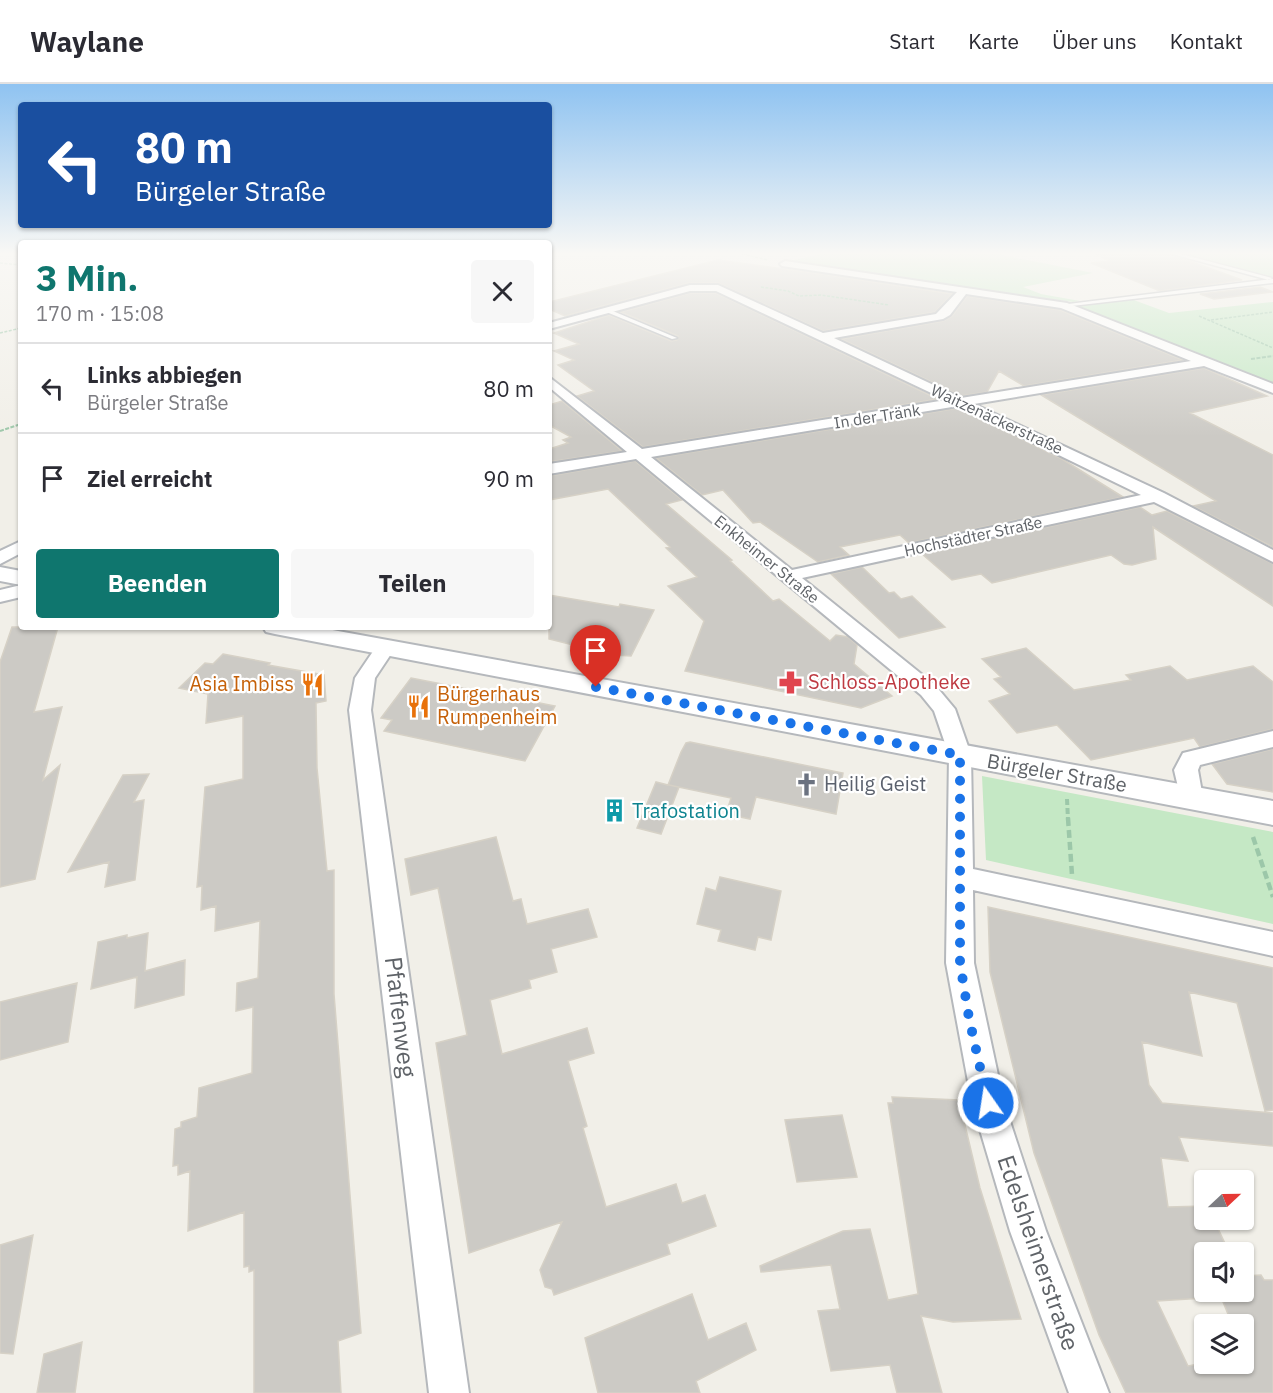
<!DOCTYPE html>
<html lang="de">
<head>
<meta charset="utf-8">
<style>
  body { margin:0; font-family:"IBM Plex Sans",sans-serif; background:#f7f7f7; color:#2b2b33; height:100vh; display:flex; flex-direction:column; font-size:22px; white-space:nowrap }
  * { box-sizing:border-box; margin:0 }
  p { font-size:20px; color:#7c7c81 }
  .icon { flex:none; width:33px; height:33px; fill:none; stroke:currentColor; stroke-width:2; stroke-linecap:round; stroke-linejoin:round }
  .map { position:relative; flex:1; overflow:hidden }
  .side { position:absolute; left:18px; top:156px; width:534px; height:390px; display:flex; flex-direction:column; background:#fff; border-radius:6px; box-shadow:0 2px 4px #0004 }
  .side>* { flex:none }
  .top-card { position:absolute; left:18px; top:18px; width:534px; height:126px; border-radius:6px; box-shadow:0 2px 4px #0004; background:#1a4fa0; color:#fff; overflow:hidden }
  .needle { width:39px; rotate:68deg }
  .controls { position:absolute; left:1194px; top:1086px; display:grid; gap:12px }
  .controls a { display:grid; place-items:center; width:60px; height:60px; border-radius:6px; background:#fff; box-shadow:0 2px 4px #0004; font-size:30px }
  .pin { position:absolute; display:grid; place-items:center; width:51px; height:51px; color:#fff; margin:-62px -26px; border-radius:50% 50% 50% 0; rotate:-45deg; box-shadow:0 0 6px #0007 }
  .pin .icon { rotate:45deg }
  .me { position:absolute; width:66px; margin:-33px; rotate:347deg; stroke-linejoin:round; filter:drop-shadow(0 0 4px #0008) }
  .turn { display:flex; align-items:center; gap:21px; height:126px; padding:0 18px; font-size:27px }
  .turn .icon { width:78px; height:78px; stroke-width:2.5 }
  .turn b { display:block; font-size:42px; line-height:51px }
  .round { display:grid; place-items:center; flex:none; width:63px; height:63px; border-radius:6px; background:#f7f7f7 }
  .headline { display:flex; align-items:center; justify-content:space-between; height:102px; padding:0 18px }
  h1 { font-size:36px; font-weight:700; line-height:45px; color:#0f766e }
  .action { display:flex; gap:12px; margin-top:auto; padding:12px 18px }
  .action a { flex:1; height:69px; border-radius:6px; background:#0f766e; color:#fff; font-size:24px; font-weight:700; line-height:69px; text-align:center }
  .action a+a { background:#f7f7f7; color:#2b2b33 }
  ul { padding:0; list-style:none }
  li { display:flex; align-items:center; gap:18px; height:90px; padding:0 18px; border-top:2px solid #e1e1e2 }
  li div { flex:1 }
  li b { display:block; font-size:22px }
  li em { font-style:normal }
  header { display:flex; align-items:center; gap:36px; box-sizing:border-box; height:84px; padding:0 30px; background:#fff; border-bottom:2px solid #e1e1e2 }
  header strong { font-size:28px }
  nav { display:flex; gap:33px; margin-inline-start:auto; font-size:21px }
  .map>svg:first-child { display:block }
  .green { fill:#c5e8c5 }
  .building { fill:#cccac5; stroke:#d6d1c6; stroke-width:1.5; fill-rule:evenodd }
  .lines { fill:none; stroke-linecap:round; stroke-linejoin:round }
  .service-casing { stroke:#b5b8bc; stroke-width:3 }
  .minor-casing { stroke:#b5b8bc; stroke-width:4 }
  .tertiary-casing { stroke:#b5b8bc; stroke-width:4 }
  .path-far3 { stroke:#9cc7a9; stroke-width:1.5; stroke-dasharray:3 1.5; stroke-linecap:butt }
  .path-far2 { stroke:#9cc7a9; stroke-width:2; stroke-dasharray:4 1.5; stroke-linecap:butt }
  .path-far1 { stroke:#9cc7a9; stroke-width:4; stroke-dasharray:6 3; stroke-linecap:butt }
  .path { stroke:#9cc7a9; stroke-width:4.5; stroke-dasharray:8 4; stroke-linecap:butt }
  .service { fill:#fff; fill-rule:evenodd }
  .minor { fill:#fff; fill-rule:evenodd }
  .tertiary { fill:#fff; fill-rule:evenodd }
  .route { stroke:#1a73e8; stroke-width:10; stroke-dasharray:0 18 }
  .labels { text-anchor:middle; stroke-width:4.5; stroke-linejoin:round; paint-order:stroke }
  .far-street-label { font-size:16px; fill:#5f6368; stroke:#fff }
  .health-label { font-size:20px; fill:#be3a42; stroke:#fff; text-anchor:start }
  .food-label { font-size:20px; fill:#c56008; stroke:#fff; text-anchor:end }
  .street-label { font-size:20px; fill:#5f6368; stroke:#fff }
  .worship-label { font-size:20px; fill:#5b616d; stroke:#fff; text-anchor:start }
  .culture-label { font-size:20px; fill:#0d838f; stroke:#fff; text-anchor:start }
  .near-street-label { font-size:24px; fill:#5f6368; stroke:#fff }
</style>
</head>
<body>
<header>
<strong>Waylane</strong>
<nav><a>Start</a><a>Karte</a><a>Über uns</a><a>Kontakt</a></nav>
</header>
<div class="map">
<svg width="1273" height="1309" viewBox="0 0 1273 1309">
  <rect width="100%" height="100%" fill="#f1efe8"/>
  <path class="green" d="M821 170H997L1093 189 1023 203 1041 210 1080 217 1073 218 785 178Z
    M1180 170H1273V193Z
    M1131 215 1169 229 1273 218V301L1079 224 1082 221Z
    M982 692 1273 748V840L986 776Z"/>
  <path class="building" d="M1096 170H1170L1242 196 1160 207 1091 179 1109 177Z
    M718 176 814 189 952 210 935 228 823 247 718 199H689L565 232 549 225V218Z
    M1260 203 1273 208 1214 215 1200 210Z
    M690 209H716L938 315 643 363 577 312 594 307 558 281 574 276 554 267 579 260 554 249 609 231 671 257 677 256 678 252 621 228Z
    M967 212 1060 226 1183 276 1024 302 999 287 987 308 961 312 841 255 943 237 952 232Z
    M1204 284 1267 312 1190 329 1273 371V463L1193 422 1216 417 1041 311Z
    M562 317 622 367 549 378V365L568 359 563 356 571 353 549 341V321Z
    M958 324 1062 375 1123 413 909 459 900 451 840 463 849 471 818 478 760 438 753 439 723 406 702 411 656 374Z
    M635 377 682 416 666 420 732 476 730 477 773 517 779 515 830 557 836 551 848 553 857 561 854 580 892 612 861 624 685 587 704 537 668 502 697 493 666 464 670 463 608 405 549 416V392Z
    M1140 423 1152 431 1167 427 1273 480V522L1153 443 1156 475 1132 481 1124 480 1111 471 992 499 981 490 952 496 922 470Z
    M862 483 889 509 894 508 901 515 912 512 945 543 899 554 831 490Z
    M549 511 619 523 620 520 654 526 631 572 613 571 549 555Z
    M12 543H58L34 628 62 623 43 696 60 681 35 795 0 803V578Z
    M1026 564 1074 606 1131 596 1126 591 1170 582 1187 596 1253 582 1273 598V645L1200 663 1194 654 1091 676 1057 641 1017 649 989 617 1010 610 994 595 1001 593 982 575Z
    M223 570 270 579 268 581 324 591 326 617 316 619 317 684 327 787 334 786V910L361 1249 338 1257 341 1309H254V1186L249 1188V1182L244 1183V1128L188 1147 190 1087 178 1091V1081L173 1082 175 1045 181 1043V1038L197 1033 199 1004 252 989 253 923 236 927 237 899 258 894 260 837 215 847 216 822 201 826 202 802 197 803 205 703 243 695V632L206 639 208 610 179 604 205 579 213 580Z
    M411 594 555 622 525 677 384 647 392 636 381 634Z
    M690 658 843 689 836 730 756 713 750 735 726 730 731 714 669 701 679 703 661 750 637 744 656 698 668 701 681 668 686 659Z
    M1273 665V708L1227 700 1212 680Z
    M149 690 134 718 144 716 135 796 105 803 109 778 68 788 123 691Z
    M496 753 513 817 521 815 527 840 588 825 597 853 551 865 557 888 529 896 531 904 490 916 502 970 587 944 594 969 568 977 587 1042 583 1044 606 1123 676 1100 682 1119 705 1111 716 1142 667 1160 670 1170 554 1211 552 1205 545 1203 540 1186 562 1138 469 1169 436 959 467 951 438 804 411 811 405 775Z
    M720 793 781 807 771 856 758 853 755 866 718 857 721 846 697 840 706 804 716 807Z
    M988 823 1273 884V1026L1265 1027 1237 919 1189 908 1202 972 1142 958 1149 1001 1162 1019 1273 1029V1062L1179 1053 1188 1077 1161 1074 1168 1123 1204 1122V1136H1214L1229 1168H1204V1208H1244V1192L1261 1191 1264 1196H1273V1309H1126L1099 1251 1034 1069 990 888ZM1221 1213 1232 1240H1244V1280L1204 1279 1188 1282 1157 1217Z
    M148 849 145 887 185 876 184 911 135 924 137 893 91 905 98 858 127 851V854Z
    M77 899 68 958 0 976V918Z
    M892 1013 959 1016 980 1104 1021 1235 953 1238 921 1232 942 1309H897L890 1281 831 1287 818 1227 840 1225 831 1181 761 1188 760 1182 843 1147 870 1145 888 1216 918 1210 888 1019H893Z
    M842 1031 857 1093 797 1098 785 1036Z
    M33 1151 13 1270 0 1269V1161Z
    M692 1210 708 1256 746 1239 756 1266 696 1297 700 1309H598L585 1254Z
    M82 1258 75 1309H37L44 1270Z"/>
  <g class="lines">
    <defs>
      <path id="service" d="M1172 170H1181L1272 194 1269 196Z
        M1273 195V199L1063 223 1060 221Z
        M604 225H608L677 254 672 255 604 227Z"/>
      <path id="minor" d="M785 177 1067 219 1273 300V309L1204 282 974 320 1164 409 1273 466V478L1154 418 802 494 935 601 955 625 971 671 973 785 1273 848V872L973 806 974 879 1004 1019 1046 1147 1109 1309H1069L1010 1147 972 1019 946 879 949 671 934 627 921 611 636 375 549 390V380L627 368 549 303V293L642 365 946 316 716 207H690L549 245V239L690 201H718L823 249 936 230 957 208 782 182 780 180ZM966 210 1061 224 1191 277 961 314 834 254 943 235 950 231ZM958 322 1141 411 792 486 651 373Z
        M21 457V469L0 480V467Z
        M21 501V513L0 518V506Z
        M385 558 392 560 395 564 375 594 371 626 469 1309H429L349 626 355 594 378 560Z
        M1273 647V663L1200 681 1198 686 1203 714 1200 720 1191 723 1182 720 1174 686 1183 669Z"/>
      <path id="tertiary" d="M0 483 21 487V501L0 497Z
        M263 543H316L1273 717V741L275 550 266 548Z"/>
    </defs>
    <use href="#service" class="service-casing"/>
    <use href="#minor" class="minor-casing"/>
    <use href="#tertiary" class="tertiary-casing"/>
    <path class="path-far3" d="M742 170 768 176
      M0 179 21 181
      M761 203 788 207 799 212 821 211 889 221
      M1199 232 1273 264
      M1211 236 1273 228
      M0 249 21 244"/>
    <path class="path-far2" d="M1251 275 1273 272
      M0 347 21 340"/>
    <path class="path-far1" d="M1067 715 1068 736"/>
    <path class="path" d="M1068 734 1072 791
      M1253 753 1273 813"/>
    <use href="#service" class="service"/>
    <use href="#minor" class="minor"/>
    <use href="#tertiary" class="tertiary"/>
  </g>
  <linearGradient id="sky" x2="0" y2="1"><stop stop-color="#8fc3f1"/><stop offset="0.48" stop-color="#f9f8f5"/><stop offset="1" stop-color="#f9f8f5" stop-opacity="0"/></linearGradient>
  <rect width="1273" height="353" fill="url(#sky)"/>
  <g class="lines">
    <path class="route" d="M596 603 960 671V879L969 934 988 1019"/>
  </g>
  <defs>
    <symbol id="pharmacy-bare" viewBox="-9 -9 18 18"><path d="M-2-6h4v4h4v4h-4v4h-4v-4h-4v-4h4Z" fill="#e0444e" stroke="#fff" stroke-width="2.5" paint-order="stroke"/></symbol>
    <symbol id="restaurant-bare" viewBox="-9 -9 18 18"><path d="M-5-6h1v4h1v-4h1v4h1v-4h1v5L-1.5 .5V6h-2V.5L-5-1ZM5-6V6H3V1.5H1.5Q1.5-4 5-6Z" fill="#e8710a" stroke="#fff" stroke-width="2.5" paint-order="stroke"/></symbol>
    <symbol id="church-bare" viewBox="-9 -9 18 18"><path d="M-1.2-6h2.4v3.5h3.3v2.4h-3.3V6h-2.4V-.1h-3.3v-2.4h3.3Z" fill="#6b7280" stroke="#fff" stroke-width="2.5" paint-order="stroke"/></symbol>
    <symbol id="building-bare" viewBox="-9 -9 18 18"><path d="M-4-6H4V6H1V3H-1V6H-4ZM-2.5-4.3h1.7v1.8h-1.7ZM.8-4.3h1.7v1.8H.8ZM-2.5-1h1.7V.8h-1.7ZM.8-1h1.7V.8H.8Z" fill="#0f9aa8" stroke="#fff" stroke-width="2.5" paint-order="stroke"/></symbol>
  </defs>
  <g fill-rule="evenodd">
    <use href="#pharmacy-bare" x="774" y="582" width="33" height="33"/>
    <use href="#restaurant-bare" x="296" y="584" width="33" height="33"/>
    <use href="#restaurant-bare" x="402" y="606" width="33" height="33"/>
    <use href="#church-bare" x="790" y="684" width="33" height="33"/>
    <use href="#building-bare" x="598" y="710" width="33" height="33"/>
  </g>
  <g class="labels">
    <g class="far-street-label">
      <text transform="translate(877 332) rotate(-9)" y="6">In der Tränk</text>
      <text transform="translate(997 335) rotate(25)" y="6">Waitzenäckerstraße</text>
      <text transform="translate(973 452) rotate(-12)" y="6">Hochstädter Straße</text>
      <text transform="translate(767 475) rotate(39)" y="6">Enkheimer Straße</text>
    </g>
    <g class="health-label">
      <text x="808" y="605">Schloss-Apotheke</text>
    </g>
    <g class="food-label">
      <text x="294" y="607">Asia Imbiss</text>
      <text x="437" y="617" text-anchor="start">Bürgerhaus<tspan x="437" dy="23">Rumpenheim</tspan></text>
    </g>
    <g class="street-label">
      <text transform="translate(1057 689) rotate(10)" y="7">Bürgeler Straße</text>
    </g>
    <g class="worship-label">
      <text x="824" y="707">Heilig Geist</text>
    </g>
    <g class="culture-label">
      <text x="632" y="734">Trafostation</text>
    </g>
    <g class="near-street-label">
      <text transform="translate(400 933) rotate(83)" y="8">Pfaffenweg</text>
      <text transform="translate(1038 1169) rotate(71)" y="8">Edelsheimerstraße</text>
    </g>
  </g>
</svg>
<div class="controls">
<a><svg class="needle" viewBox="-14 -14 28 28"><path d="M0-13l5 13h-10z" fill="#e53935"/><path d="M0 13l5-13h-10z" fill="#7c7c81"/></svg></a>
<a><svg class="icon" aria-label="sound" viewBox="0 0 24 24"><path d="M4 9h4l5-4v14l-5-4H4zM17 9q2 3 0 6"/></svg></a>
<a><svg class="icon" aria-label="layers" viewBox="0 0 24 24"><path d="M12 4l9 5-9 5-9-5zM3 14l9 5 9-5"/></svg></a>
</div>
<div class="pin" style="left:596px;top:603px;background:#d93025"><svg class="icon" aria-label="arrive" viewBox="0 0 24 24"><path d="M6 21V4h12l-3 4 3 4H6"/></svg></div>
<svg class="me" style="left:988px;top:1019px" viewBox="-20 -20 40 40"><circle r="17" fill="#1a73e8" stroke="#fff" stroke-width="3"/><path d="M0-11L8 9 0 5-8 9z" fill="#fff"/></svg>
<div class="top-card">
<div class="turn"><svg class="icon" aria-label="left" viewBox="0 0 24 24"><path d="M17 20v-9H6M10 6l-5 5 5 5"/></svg><div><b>80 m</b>Bürgeler Straße</div></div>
</div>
<section class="side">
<div class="headline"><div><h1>3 Min.</h1><p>170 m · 15:08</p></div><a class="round"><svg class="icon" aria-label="close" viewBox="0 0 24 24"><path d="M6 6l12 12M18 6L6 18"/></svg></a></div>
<ul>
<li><svg class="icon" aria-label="left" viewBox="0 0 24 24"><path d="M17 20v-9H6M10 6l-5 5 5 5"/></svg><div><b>Links abbiegen</b><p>Bürgeler Straße</p></div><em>80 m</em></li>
<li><svg class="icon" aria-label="arrive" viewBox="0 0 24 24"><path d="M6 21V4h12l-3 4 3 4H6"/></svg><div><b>Ziel erreicht</b></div><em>90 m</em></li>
</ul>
<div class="action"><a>Beenden</a><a>Teilen</a></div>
</section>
</div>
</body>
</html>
